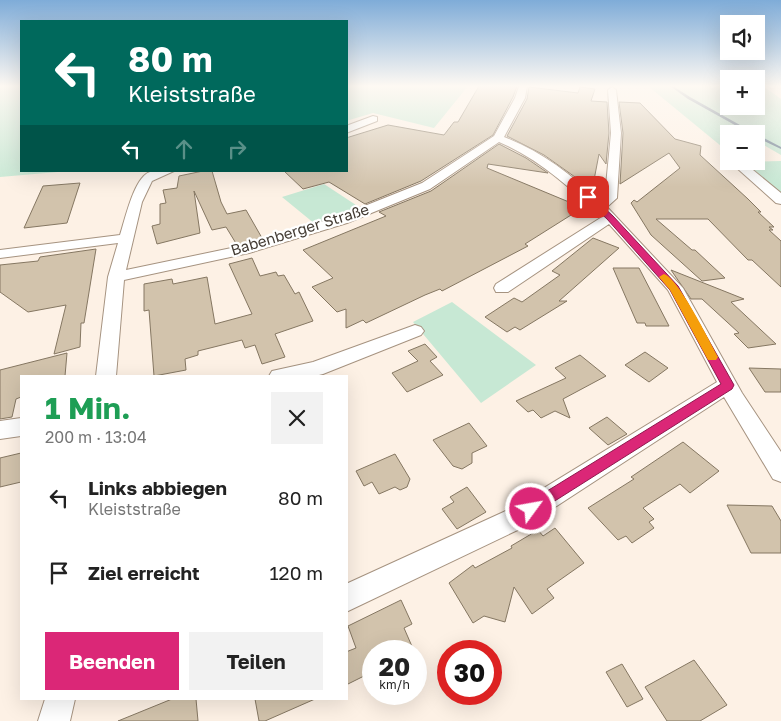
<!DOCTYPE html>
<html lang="de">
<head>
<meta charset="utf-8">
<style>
  body { margin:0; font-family:"Golos Text",sans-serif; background:#f2f2f2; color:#222; height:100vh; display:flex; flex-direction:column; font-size:19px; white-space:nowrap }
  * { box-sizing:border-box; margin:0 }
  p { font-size:16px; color:#767676 }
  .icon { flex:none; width:28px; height:28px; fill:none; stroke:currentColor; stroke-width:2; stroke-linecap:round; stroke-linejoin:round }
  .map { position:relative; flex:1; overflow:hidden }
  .side { position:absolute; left:20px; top:375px; width:328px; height:325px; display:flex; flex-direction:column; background:#fff; border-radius:0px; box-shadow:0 5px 20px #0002 }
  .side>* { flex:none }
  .guide { position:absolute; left:20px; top:20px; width:328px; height:152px; border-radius:0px; box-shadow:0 5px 20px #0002; background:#00695c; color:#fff; overflow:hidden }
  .controls { position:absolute; left:720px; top:15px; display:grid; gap:10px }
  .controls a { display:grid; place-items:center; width:45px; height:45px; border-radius:0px; background:#fff; box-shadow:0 5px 20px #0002; font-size:25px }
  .speed { position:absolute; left:362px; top:640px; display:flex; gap:10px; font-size:25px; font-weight:700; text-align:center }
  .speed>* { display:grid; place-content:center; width:65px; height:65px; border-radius:50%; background:#fff; box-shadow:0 5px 20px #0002; line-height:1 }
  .speed small { font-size:12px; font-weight:400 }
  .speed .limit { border:8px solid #d22; background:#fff; color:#111 }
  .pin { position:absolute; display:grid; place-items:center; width:42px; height:42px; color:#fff; margin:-21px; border-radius:10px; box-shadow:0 2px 8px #0006 }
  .me { position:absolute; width:55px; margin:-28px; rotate:58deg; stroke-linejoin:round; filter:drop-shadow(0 0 4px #0008) }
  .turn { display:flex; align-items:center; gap:18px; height:105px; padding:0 25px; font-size:22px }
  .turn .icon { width:65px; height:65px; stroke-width:2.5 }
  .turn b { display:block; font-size:35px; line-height:42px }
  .lanes { display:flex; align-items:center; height:48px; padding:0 25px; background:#0003; justify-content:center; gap:25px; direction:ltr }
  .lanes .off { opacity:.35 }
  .round { display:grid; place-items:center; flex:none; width:52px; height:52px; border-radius:0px; background:#f2f2f2 }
  .headline { display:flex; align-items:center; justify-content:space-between; height:85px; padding:0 25px }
  h1 { font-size:30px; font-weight:700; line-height:38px; color:#1e9e55 }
  .cta { display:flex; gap:10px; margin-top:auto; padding:10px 25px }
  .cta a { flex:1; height:58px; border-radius:0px; background:#db2777; color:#fff; font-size:20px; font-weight:700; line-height:58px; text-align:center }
  .cta a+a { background:#f2f2f2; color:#222 }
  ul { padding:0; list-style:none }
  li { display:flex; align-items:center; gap:15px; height:75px; padding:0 25px }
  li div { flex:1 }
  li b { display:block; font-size:19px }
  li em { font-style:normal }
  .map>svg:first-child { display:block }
  .green { fill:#c7e8d4 }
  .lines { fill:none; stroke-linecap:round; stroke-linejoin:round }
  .stream { fill:#6f8195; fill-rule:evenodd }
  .building { fill:#d2c3ac; stroke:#857762 }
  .street-casing { stroke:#a69380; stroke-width:2 }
  .street { fill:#fff; fill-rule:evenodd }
  .route { fill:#db2777; stroke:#8e194d }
  .slow { fill:#f59e0b }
  .labels { text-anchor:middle; stroke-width:4.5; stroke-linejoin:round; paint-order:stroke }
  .far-street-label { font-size:15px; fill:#413931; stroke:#fff }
</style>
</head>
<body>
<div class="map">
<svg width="781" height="721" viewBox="0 0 781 721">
  <rect width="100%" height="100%" fill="#fdf1e5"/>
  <path class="green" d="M0 86H21V171H69L0 177Z
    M346 86H468L434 128 373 113 346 121Z
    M648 86H729V106H756V86H763L781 99V155L762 144H756V134H729V145L721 146Z
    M781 161V197L739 162Z
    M324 184 362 209 315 224 282 197Z
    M452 302 536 365 481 403 413 322Z"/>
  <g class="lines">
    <path class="stream" d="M670 86H673L690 97 756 134H751L688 99Z
      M756 134 781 147V149L756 137Z"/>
  </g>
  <path class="building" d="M479 86H517L513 97 493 135 421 181 365 204 329 182 303 189 284 171H346V138L388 125 444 135 454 122H458Z
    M529 87 578 93 580 87 595 89 591 101 607 102 609 133 606 164 599 154 594 180 575 177 544 155 507 136 527 99Z
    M619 102 640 103 675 139 701 146 700 155 748 199 761 212H758L774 227H769L773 230H769L781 241V287L752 260H748L708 219H656L692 250H695L725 278 702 281 651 235 631 203 634 200 637 202 680 168 669 153 620 184 623 133Z
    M499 144 526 158 548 173 488 164 487 168 581 207 579 210 525 244 528 246 442 291 440 289 425 295 366 323 363 320 346 328V309L337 312 312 287 333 278 303 250 386 216 379 212 431 191Z
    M203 171H212L221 202 227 214 246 210 262 238 237 245 226 227 212 230 194 191 200 233 157 244 152 226 160 224V204L166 203 163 190 177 188 179 176Z
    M80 183 67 223 24 228 43 186Z
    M593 238 619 248 559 301H567L520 330 515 327 507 332 485 317 514 298 522 302 560 275 552 271Z
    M96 249 84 323H81L80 347 54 354 66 305 28 312 0 292V265L38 261 40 257Z
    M252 258 260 276 276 272 278 276 284 275 295 294 299 292 313 321 275 334 285 357 262 364 255 345 245 348 242 340 198 351V355L185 359 186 370 154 376 149 310 144 311V284L172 279 173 284 207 277 215 324 252 314 229 264Z
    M613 268H639L669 326H646L645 323H637Z
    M671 270 744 299 731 302 776 344 748 348 734 334 739 333 702 299H691Z
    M425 344 437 357 430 361 443 375 407 392 392 373 418 361 408 351Z
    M645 352 668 368 649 382 625 365Z
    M67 353 65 376H21V397L16 399 12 417 0 419V370Z
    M580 355 606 376 563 399 570 418 555 411 541 418 533 410 528 412 516 401 566 378 555 368Z
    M749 368 781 369V392H765Z
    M607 417 627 434 608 445 589 428Z
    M469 423 487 446 472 453V463L462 469 453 466 433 440Z
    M683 442 719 471 690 493 680 484 643 508 654 519 649 522 654 528 632 543 626 536 618 540 588 508 634 479 631 477Z
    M21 453V482L0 487V458Z
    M395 454 410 479 407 487 400 490 395 487 379 494 372 482 364 486 356 471Z
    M467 487 486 512 457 529 442 509 454 502 450 497Z
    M727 505 772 506 781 521V553H751Z
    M555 528 584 563 547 589 554 598 532 614 514 587 505 622 484 616 473 623 449 583 473 565 475 568 512 548 511 546 538 530 543 536Z
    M401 600 412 624 404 628 414 651H374V671L346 685V652L356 648 348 626Z
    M694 660 727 705 700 721H667L645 687Z
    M622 664 643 699 627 707 606 672Z
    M172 699H196L198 721H118Z
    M255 699H315L265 721H259Z"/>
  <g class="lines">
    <defs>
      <path id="street" d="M519 86H527L525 98 504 137C541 151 570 174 599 200L605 196 611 133 608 90 612 87 616 90 621 133 617 198 607 207 683 288 742 393 781 452V482L773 479 724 397 526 526 346 612V584L508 510 717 382 668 290 609 224 508 292H496L494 288 496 284 602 217C570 188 539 159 499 142L430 189 347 223 249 253 124 280 116 376H96L108 277 118 243 0 258V250L120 235C125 220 134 177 150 172 157 170 166 171 174 171L152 181 142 202 126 270 241 246 337 217 422 183 494 136 515 98Z
        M373 116 377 117V121L346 133V126Z
        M729 161H742L781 193V204L776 203Z
        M415 325 421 327 424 331 421 335 323 374 315 376H269L272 371 313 362Z
        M21 418V436L0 439V421Z
        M45 699H75L70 721H38Z"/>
    </defs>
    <use href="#street" class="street-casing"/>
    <use href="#street" class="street"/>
  </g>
  <linearGradient id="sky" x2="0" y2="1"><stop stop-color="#7facd8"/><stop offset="0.46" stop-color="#fef9f3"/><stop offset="1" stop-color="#fef9f3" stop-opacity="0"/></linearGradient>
  <rect width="781" height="187" fill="url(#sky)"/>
  <path class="route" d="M585 195H590L613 216 678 286 734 385 732 389 531 516 526 514 524 509 526 504 721 384 670 290 607 219 585 199Z"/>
  <path class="slow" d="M664 274C679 279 709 340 718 357L716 360H708L670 290 659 277Z"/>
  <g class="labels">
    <g class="far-street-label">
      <text transform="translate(300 230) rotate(-17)" y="5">Babenberger Straße</text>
    </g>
  </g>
</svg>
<div class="controls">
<a><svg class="icon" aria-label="sound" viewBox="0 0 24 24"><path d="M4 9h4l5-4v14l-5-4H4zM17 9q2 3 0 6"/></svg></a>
<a>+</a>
<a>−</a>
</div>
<div class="speed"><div>20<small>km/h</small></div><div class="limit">30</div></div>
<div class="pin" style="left:588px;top:197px;background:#d93025"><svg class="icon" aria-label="arrive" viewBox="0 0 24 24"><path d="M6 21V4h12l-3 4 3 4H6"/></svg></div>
<svg class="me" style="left:531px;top:509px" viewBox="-20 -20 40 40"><circle r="17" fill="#db2777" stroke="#fff" stroke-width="3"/><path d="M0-11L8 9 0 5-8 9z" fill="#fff"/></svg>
<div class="guide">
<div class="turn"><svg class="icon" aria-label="left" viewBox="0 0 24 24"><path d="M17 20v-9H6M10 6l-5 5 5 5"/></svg><div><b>80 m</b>Kleiststraße</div></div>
<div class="lanes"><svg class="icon" aria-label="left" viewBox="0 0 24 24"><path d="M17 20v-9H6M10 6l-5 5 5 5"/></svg><svg class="icon off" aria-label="ahead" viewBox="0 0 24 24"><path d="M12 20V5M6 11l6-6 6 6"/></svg><svg class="icon off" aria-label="right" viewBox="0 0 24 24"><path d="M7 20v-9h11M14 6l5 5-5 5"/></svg></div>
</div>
<section class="side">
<div class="headline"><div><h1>1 Min.</h1><p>200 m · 13:04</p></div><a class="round"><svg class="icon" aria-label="close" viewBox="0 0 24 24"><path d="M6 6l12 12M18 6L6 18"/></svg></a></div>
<ul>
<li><svg class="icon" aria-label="left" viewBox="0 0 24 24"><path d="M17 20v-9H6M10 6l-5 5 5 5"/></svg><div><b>Links abbiegen</b><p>Kleiststraße</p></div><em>80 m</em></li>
<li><svg class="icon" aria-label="arrive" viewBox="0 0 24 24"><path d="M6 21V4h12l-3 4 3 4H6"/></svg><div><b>Ziel erreicht</b></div><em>120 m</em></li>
</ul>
<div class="cta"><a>Beenden</a><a>Teilen</a></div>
</section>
</div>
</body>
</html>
